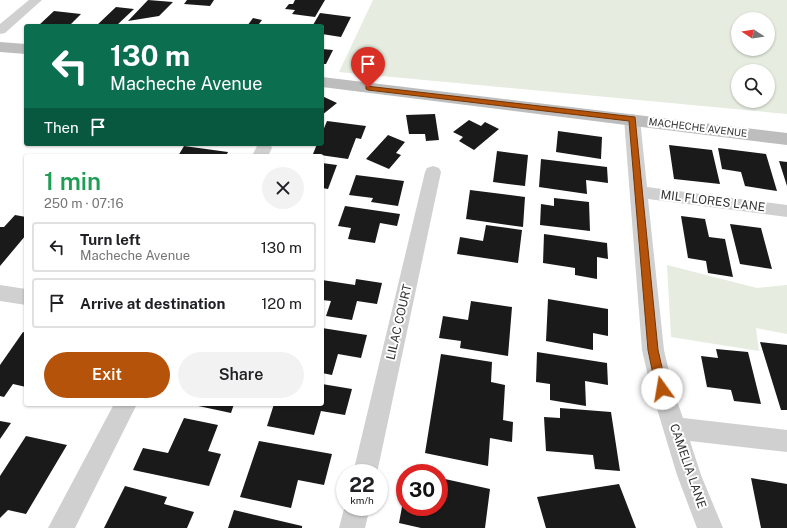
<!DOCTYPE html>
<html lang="en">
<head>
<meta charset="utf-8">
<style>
  body { margin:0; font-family:"Public Sans",sans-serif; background:#f2f2f2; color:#202124; height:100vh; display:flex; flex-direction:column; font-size:15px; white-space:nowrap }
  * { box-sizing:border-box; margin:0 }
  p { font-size:13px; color:#757577 }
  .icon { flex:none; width:22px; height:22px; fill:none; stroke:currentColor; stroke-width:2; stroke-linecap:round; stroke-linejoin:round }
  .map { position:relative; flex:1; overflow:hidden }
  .side { position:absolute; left:24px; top:154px; width:300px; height:252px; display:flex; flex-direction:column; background:#fff; border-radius:4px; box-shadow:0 1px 3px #0004 }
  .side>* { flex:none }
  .guide { position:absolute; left:24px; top:24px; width:300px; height:122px; border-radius:4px; box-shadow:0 1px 3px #0004; background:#0b6e4f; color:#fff; overflow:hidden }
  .needle { width:26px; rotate:282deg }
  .controls { position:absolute; left:731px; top:12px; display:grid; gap:8px }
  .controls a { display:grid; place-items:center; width:44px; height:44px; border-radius:50%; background:#fff; box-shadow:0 1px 3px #0004; font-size:20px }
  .speed { position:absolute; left:336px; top:464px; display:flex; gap:8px; font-size:20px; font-weight:700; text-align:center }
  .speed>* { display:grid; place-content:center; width:52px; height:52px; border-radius:50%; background:#fff; box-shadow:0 1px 3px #0004; line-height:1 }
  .speed small { font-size:10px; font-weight:400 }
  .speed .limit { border:6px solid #d22; background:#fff; color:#111 }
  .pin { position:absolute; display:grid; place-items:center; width:34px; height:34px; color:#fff; margin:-41px -17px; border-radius:50% 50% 50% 0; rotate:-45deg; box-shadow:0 0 4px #0007 }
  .pin .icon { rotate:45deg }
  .me { position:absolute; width:44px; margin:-22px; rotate:347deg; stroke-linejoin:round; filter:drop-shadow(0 0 3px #0008) }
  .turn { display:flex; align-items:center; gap:14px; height:84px; padding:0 20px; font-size:18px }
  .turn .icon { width:52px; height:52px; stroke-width:2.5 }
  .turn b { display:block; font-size:28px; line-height:34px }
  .then { display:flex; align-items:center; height:38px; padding:0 20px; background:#0003; gap:8px; font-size:15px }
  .round { display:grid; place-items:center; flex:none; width:42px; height:42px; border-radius:21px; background:#f2f2f2 }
  .summary { display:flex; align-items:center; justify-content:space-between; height:68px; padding:0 20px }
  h1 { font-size:24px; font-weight:600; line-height:30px; color:#1e9e55 }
  .primary-button { display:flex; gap:8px; margin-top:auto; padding:8px 20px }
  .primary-button a { flex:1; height:46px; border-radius:24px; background:#b45309; color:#fff; font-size:16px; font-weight:600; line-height:46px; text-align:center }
  .primary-button a+a { background:#f2f2f2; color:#202124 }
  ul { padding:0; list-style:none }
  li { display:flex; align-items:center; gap:12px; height:50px; margin:0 8px 6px; padding:0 12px; border:2px solid #e0e0e0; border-radius:4px }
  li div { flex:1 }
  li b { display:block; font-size:15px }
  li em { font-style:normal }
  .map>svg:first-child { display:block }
  .green { fill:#e6ecdf; fill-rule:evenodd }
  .building { fill:#1a1a1a }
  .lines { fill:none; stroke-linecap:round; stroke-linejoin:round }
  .minor { fill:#d0d0d0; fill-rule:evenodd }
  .secondary { fill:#bdbdbd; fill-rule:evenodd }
  .route { fill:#b45309; stroke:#753606 }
  .labels { text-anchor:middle; stroke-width:4; stroke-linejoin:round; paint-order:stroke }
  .far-street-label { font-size:10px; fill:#333; stroke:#fff }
  .street-label { font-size:12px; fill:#333; stroke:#fff }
</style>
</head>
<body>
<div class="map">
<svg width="787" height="528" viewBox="0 0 787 528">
  <rect width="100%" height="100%" fill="#fff"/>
  <path class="green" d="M373 0H787V114L339 72ZM738 19H768V49H738ZM738 71H768V101H738Z
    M667 265 757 288 787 285V334L756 328 759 351 671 337Z"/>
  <path class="building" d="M148 0 173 2 159 16 128 21Z
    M187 0H214L210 6 184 4Z
    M295 0H325L315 17 292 14 295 10 285 9 289 4H293Z
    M116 7 134 9 116 26H96Z
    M54 11 81 14 69 26H38Z
    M320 13 351 17 341 37 322 34 324 26 313 25Z
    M253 18 262 20 259 24 267 26H247Z
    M322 49 333 50 326 64H322Z
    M322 96 337 103 322 115Z
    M435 114 439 140 426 141 425 134H409L406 115Z
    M469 120 481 126 485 122 499 129 474 150 459 141 463 137 453 132Z
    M327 121 366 126 361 139 356 138 348 159 313 154 317 144H322V133Z
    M558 131 602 137 601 159 556 152Z
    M388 135 405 142 396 153 401 155 389 169 366 159Z
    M669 145 712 150 720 184 674 179Z
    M184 146 228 152 226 156H178Z
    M718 148 766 154 777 191 745 186 741 172 722 169Z
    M497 151 528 155 525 186 493 182Z
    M541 159 607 167 608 183 586 180 587 194 539 187Z
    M779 161 787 162V186Z
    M322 163 337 165 328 189 322 188Z
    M356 175 404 181 398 206 371 202 373 198 349 195Z
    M470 190 525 197 523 227 466 219Z
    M554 198 589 202 590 231 540 225 541 204 554 206Z
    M345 206 400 214 397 226 380 223 375 243 348 239 351 228 338 226Z
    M15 215 26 217V235L0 266V227H4Z
    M681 216 705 219 709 237 725 239 733 277 708 273 706 261 688 258Z
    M730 224 761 228 772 269 740 264Z
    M486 225 522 230 518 263 457 254 460 237 483 241Z
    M544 234 607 243 608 259 597 257V279L575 275V268L543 263Z
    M356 279 382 283 377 304 357 301 352 320 326 316 331 301 322 300V280L355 285Z
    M548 299 608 309V336L593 333V350L546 341Z
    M471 301 512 307 508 356 460 348 461 341 439 338 443 316 468 320Z
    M322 328 367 335 361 358 338 354 332 375 322 373Z
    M23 332 26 333V387L13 384 4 397 0 396V365Z
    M760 342 787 345V410H781Z
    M716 349 748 352 761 404 734 401 731 390 707 387 701 356 718 358Z
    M537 352 607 363 608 385 585 381 586 406 550 400V384L536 382Z
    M441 354 492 362 491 382 505 385 503 420 513 422 512 442 490 438 488 466 425 453Z
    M322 384 352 389 345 415 321 411 314 435 267 426 274 404H322Z
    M189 404H234L231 413Z
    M560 408 611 412 620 471 595 469 593 455 546 451 544 417 560 418Z
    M184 418 218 425 208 451 221 454 209 486 133 470 143 448 168 453Z
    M0 421 11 423 0 439Z
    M26 436 67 445 26 514 8 510 0 518V476Z
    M259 441 332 454 324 485 298 480 291 508 240 497Z
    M751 478 787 484V528H761Z
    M445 479 490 489 485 528H421L399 523 404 496 405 507H439V499H442Z
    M619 484 636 528H546L537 497Z
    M125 486 167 497 164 504 194 512 187 528H104Z
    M234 510 302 526V528H228Z"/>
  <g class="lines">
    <path class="minor" d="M29 0H42L5 33 0 34V24Z
      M632 114 637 116 640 119 647 187 787 205V217L648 199 664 350 673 389 683 418 787 430V452L690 441 701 475 723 528H697L677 475 651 389 642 350 624 119 627 116Z
      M258 144H270L272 148 268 156H252Z
      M433 166 439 168 441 172 377 473H353L425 172 427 168Z
      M0 285 26 289V305L0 301Z
      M114 404H137L75 528H48Z
      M345 505V507H370L365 528H339Z"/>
    <path class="secondary" d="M0 42 26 44V54L0 52Z
      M322 77 787 133V145L322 87Z"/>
  </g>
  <path class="route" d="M366 86 635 117 658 350 667 389 665 392 662 394 658 392 656 389 648 350 629 121 368 90 366 89Z"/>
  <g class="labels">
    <g class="far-street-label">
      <text transform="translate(698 127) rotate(7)" y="4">MACHECHE AVENUE</text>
    </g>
    <g class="street-label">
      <text transform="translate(713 201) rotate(7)" y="4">MIL FLORES LANE</text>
      <text transform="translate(399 322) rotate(-77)" y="4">LILAC COURT</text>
      <text transform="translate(688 466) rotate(71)" y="4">CAMELIA LANE</text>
    </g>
  </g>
</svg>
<div class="controls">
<a><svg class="needle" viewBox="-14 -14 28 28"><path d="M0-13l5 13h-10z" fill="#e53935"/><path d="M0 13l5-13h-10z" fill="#757577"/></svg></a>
<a><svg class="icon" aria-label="search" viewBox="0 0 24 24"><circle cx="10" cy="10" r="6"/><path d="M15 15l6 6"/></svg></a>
</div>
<div class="speed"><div>22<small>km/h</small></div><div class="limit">30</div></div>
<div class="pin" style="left:368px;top:88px;background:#d93025"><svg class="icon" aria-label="arrive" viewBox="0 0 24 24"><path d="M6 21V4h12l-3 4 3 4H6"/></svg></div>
<svg class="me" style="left:662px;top:389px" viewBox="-20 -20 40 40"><circle r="19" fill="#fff"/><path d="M0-13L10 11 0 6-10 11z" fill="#b45309"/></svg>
<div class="guide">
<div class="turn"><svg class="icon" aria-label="left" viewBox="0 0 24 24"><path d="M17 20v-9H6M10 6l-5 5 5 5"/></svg><div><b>130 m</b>Macheche Avenue</div></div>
<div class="then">Then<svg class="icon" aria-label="arrive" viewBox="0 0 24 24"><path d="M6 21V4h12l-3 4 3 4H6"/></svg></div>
</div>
<section class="side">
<div class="summary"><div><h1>1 min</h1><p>250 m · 07:16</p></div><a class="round"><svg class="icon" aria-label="close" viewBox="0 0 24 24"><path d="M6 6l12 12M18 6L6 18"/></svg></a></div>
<ul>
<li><svg class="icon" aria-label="left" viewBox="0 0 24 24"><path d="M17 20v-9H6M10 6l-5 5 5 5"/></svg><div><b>Turn left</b><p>Macheche Avenue</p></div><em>130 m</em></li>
<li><svg class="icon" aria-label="arrive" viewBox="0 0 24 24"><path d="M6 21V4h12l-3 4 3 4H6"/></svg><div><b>Arrive at destination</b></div><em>120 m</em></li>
</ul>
<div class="primary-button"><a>Exit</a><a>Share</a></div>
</section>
</div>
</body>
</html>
